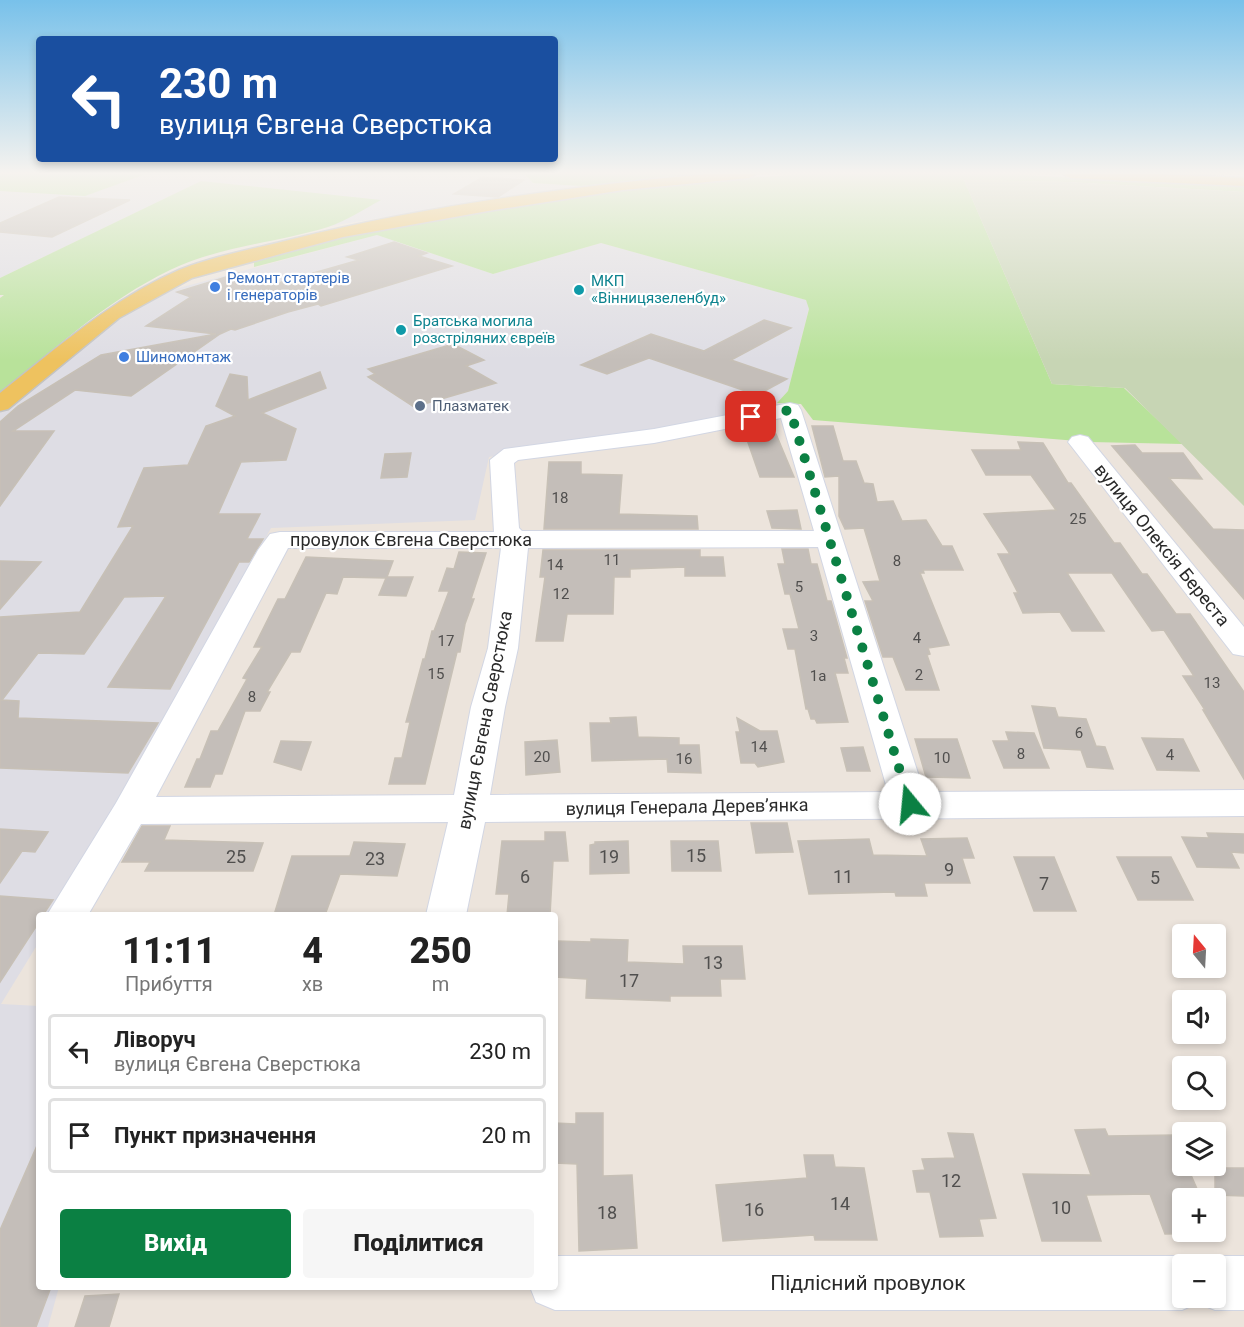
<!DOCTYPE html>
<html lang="uk">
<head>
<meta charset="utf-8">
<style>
  body { margin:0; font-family:Roboto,sans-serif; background:#f6f6f6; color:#222; height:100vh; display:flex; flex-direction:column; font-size:22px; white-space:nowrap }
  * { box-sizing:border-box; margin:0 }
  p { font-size:20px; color:#767676 }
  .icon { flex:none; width:33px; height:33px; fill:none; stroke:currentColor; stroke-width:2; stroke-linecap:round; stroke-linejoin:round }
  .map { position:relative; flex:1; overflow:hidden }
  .drawer { position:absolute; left:36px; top:912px; width:522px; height:378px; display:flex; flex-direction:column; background:#fff; border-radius:6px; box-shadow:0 3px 9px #0003 }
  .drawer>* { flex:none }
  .top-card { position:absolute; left:36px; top:36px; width:522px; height:126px; border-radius:6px; box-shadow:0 3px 9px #0003; background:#1a4fa0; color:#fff; overflow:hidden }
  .needle { width:39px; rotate:342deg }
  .fabs { position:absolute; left:1172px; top:924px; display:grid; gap:12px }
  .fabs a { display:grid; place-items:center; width:54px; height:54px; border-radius:6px; background:#fff; box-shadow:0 3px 9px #0003; font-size:30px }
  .pin { position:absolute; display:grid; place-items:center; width:51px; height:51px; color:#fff; margin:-26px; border-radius:12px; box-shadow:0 3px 9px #0006 }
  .me { position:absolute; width:66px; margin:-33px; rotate:343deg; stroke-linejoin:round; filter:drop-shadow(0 0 4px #0008) }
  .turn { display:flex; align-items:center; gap:21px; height:126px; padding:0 24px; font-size:27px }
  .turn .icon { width:78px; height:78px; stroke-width:2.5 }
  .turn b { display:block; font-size:42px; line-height:51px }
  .eta { display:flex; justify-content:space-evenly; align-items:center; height:102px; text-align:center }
  .eta b { font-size:36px; font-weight:800; line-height:42px }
  .action { display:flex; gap:12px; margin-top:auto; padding:12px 24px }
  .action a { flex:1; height:69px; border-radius:6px; background:#0b8043; color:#fff; font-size:24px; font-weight:800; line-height:69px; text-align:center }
  .action a+a { background:#f6f6f6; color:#222 }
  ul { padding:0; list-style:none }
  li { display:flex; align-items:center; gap:18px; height:75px; margin:0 12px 9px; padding:0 12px; border:3px solid #e0e0e0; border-radius:6px }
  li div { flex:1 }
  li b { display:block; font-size:22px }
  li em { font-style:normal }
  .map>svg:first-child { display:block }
  .industrial { fill:#dedde4 }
  .green { fill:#b8e29a }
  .cemetery { fill:#c7d5b4 }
  .building { fill:#c4beb9; stroke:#c7c0b6; stroke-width:1.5 }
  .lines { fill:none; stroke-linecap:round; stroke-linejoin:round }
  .minor-casing { stroke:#d2d6e3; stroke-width:2 }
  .major-casing { stroke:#c3c3c3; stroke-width:3 }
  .minor { fill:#fff; fill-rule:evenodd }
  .major { fill:#eec25f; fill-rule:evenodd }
  .route { stroke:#0b8043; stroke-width:10; stroke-dasharray:0 18 }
  .shop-dot { fill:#3f7fe0; stroke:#fff; stroke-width:2 }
  .culture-dot { fill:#0f9aa8; stroke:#fff; stroke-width:2 }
  .service-dot { fill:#5c6f8a; stroke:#fff; stroke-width:2 }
  .labels { text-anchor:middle; stroke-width:4.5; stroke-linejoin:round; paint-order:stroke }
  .far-shop-label { font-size:15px; fill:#366cbe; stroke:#fff; text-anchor:start }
  .far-culture-label { font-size:15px; fill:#0d838f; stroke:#fff; text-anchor:start }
  .far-service-label { font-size:15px; fill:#4e5e75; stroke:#fff; text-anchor:start }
  .number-label { font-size:15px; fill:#504f4e }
  .street-label { font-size:18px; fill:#2a2a2a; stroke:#fff }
  .near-number-label { font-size:18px; fill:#504f4e }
  .near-street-label { font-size:21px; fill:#2a2a2a; stroke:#fff }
</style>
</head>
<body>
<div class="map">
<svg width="1244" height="1327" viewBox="0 0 1244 1327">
  <rect width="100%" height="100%" fill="#ece4dc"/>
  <path class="industrial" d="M146 174H525L533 183 581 186 330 226 380 200 201 181 0 278V191L85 196Z
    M377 235 493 274 601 243 806 300 809 308 788 391 777 403 763 409 679 428 489 457 475 520 271 528 121 811 56 915H39V942L1 1004 39 1006V1287H59L48 1327H0V413L127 313 175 289Z"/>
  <path class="green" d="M0 174H146L85 196 0 191Z
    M525 174H690L581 186 533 183Z
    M816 174H1001L1244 186V192L1068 182 964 180 1052 384 1124 388 1183 444 1090 442 813 420 801 404 777 403 788 391 809 309 806 300 601 243 493 274 377 235 254 267V260C437 212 627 182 816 174Z
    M201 181 381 200C364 209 346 221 328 227 276 243 220 246 170 270 106 301 54 349 0 394V298L4 295H0V278Z"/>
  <path class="cemetery" d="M964 180 1067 182 1244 192V506L1125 388 1052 384Z"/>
  <path class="building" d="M483 177 495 178 524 180 498 197 454 194Z
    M59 197 130 200 52 237 0 232V223Z
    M394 242 427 253 419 256 452 266 321 306 318 304 288 312 235 330 231 329 220 334 131 396 75 390 13 431H54L0 506V422L18 406 101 355 216 334 146 326 191 297 177 292 239 273 268 286 359 260 347 257Z
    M764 320 791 328 731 360 787 379 757 395 649 358 607 374 581 365 651 334 704 351Z
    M453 344 484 360 466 366 496 383 414 407 368 377 375 374 368 369Z
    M320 372 326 388 262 413 296 429 286 460 241 462 218 514H260L247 539H263L249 562H239L170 689 108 687 166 596 124 597 84 654 38 653 2 700 19 701 18 718 158 723 128 773 0 768V617L80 612 133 526 118 527 144 468 188 465 206 426 235 416 216 406 230 374 247 377 248 400Z
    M759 425 763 434H776L794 477H760L743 428Z
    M812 426H833L843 461H856L864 483 873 484 877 502 893 501 902 521 926 520 942 546H952L963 570H923L924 573H920L949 645 928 648 930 654 927 655 939 690H906L893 657H883L865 601H873L863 582 880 581 864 528 845 529 839 516V476L825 477Z
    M1018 442 1043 443 1068 483H1071L1114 543H1120L1142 574H1147L1176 614H1190L1244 692V779L1203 710H1205L1183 676H1194L1164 630 1152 631 1112 573H1067L1104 631H1072L1060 612 1023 613 1014 593H1018L998 554H1010L984 514 1056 510 1031 475H986L972 450H1021Z
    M1135 445 1142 453H1183L1202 479 1169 478 1213 529 1244 530V599L1112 446Z
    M411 453 407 477 381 478 385 454Z
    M549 462H581V474L622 475 619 514 697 516 698 529H544Z
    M797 510 801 529 772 528 767 511Z
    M782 549H808L811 564H817L827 601H831L847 658H844L848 673H835L848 722 817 723 815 719H811L808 709H806L795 649H788L783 629H799L790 594H785L778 564H785Z
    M543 550H700V557H723L725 576H685V567L630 569V577H614L613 614H567L563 641H536L545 577H540Z
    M459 552 486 553 471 599H474L465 624 460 652H457L425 784H389L395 758H402L410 722H406L423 659H425L432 631H434L449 591H439L447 568 454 569Z
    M306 557 393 561 387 577H413L406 596 379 595 386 578 343 577 337 594 326 593 300 652H291L267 692H270L260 711H245L222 774H215L210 787H185L197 759H200L211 731H218L247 679 243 678 262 647H254L278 599H285Z
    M0 561 41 562 0 609Z
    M1032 706 1055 708 1058 717 1086 719 1096 746 1105 747 1113 769 1087 767 1081 750 1044 748Z
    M636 717 638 737 679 738V745H699L701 773 668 772 667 759 592 761 590 723H611L610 718Z
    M737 718 760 731H777L784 762 758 767 755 763H741L736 732H740Z
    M1006 732 1034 733 1049 768H1004L993 741H1009Z
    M1142 738 1183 739 1199 771 1157 770Z
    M915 739H957L970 778 926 777Z
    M557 740 560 772 526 775 525 742Z
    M281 741 311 742 301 770 274 762Z
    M863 747 870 771H847L841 748Z
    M751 823H787L793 852 756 853Z
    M142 826H170L164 840 263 843 253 871H145L150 862H122Z
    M0 829 48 832 35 852 22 851 0 883Z
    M545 832H565L568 861H553L550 915H507L509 894H496L502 841H545Z
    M1207 833 1244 834V853L1231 852 1239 868 1197 867 1182 837 1209 838Z
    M967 838 974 858H962L970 883H924L927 896H896L895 892 809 894 798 841 869 839 873 855 927 856 921 839Z
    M628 841 629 873 590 874V845L595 844V842Z
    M671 841H718L721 871H672Z
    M354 842 405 844 397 876 340 874 325 915H274L292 856H350Z
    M1014 857H1054L1076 911H1034Z
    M1117 857H1171L1193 900H1138Z
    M0 896 53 900 43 915H39V922L0 982Z
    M591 939 628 940 627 962 684 964 683 946H742L745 979H720L721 996H670V1001L586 998 587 979 555 977V952L557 941 591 942Z
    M576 1113H603V1176L632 1175 637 1248 579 1251 577 1164 555 1163V1123L576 1124Z
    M1105 1129 1108 1136 1175 1135 1182 1153V1166H1187L1201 1198H1182V1232L1215 1233 1165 1234 1150 1194 1086 1195 1101 1241H1042L1023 1174 1091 1175 1075 1130Z
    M948 1133 973 1134 996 1218 979 1219 983 1236 940 1237 930 1192H917L913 1171 925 1170 922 1159 955 1158Z
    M39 1141V1287H51L36 1327H0V1230Z
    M804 1155H833L835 1167 864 1168 877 1240H815L814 1235 723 1241 716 1185 807 1178Z
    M1215 1168H1244V1196L1215 1195Z
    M119 1294 109 1327H75L85 1296Z"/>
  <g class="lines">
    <defs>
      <path id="minor" d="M790 403 798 405 801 410 924 792 1244 790V816L485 822 466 915H426L448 822 141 824 88 915H47L116 803 258 550 270 534 280 532H494L490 460 504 449 654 429ZM781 418 814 531H522L519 528 514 463 518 460 654 443ZM818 547 888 792 490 795 505 707 518 648 528 548ZM288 548H501L488 648 471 707 454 795 156 797Z
        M1080 435 1088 437 1244 627V656L1233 654 1072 447 1068 442 1072 437Z
        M555 1256H1182L1198 1263 1215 1256H1244V1310H1215L1198 1303 1182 1310H555L536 1302 530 1287H555ZM1182 1264H1215V1298H1182Z"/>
      <path id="major" d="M706 174H756L749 178 623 190 488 211 343 237 192 278 119 318 8 409 0 411V393C57 348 112 299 179 270 214 256 253 249 289 240 425 206 566 187 706 174Z
        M1063 174H1160L1244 178V186L1070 178Z"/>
    </defs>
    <use href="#minor" class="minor-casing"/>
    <use href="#major" class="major-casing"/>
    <use href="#minor" class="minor"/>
    <use href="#major" class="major"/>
  </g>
  <linearGradient id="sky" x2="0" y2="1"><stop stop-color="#78c1ea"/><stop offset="0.48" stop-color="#f6f3ef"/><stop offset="1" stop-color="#f6f3ef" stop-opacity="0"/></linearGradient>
  <rect width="1244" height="360" fill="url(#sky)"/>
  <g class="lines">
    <path class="route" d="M751 417 790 410 910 804"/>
  </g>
  <g class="shop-dot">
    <circle cx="215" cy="287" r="6"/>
    <circle cx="124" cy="357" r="6"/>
  </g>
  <g class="culture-dot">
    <circle cx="579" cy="290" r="6"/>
    <circle cx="401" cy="330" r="6"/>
  </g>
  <circle class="service-dot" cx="420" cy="406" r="6"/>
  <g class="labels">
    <g class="far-shop-label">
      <text x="227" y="283">Ремонт стартерів<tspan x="227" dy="17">і генераторів</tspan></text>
      <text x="136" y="362">Шиномонтаж</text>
    </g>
    <g class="far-culture-label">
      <text x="591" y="286">МКП<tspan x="591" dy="17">«Вінницязеленбуд»</tspan></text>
      <text x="413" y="326">Братська могила<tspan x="413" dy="17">розстріляних євреїв</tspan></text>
    </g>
    <g class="far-service-label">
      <text x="432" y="411">Плазматек</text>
    </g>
    <g class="number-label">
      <text x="560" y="503">18</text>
      <text x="1078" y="524">25</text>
      <text x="612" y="565">11</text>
      <text x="897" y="566">8</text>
      <text x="555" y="570">14</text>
      <text x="799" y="592">5</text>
      <text x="561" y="599">12</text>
      <text x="814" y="641">3</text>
      <text x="917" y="643">4</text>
      <text x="446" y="646">17</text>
      <text x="436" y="679">15</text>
      <text x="919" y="680">2</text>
      <text x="818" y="681">1а</text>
      <text x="1212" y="688">13</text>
      <text x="252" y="702">8</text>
      <text x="1079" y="738">6</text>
      <text x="759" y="752">14</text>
      <text x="1021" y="759">8</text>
      <text x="1170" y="760">4</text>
      <text x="542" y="762">20</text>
      <text x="942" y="763">10</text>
      <text x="684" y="764">16</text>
    </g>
    <g class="street-label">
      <text x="411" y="546">провулок Євгена Сверстюка</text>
      <text transform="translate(1162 545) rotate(51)" y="6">вулиця Олексія Береста</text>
      <text transform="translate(485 720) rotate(-79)" y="6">вулиця Євгена Сверстюка</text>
      <text transform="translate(687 807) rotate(-1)" y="6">вулиця Генерала Деревʼянка</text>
    </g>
    <g class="near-number-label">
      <text x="696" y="862">15</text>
      <text x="236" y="863">25</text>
      <text x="609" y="863">19</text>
      <text x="375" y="865">23</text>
      <text x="949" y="876">9</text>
      <text x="525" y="883">6</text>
      <text x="843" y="883">11</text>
      <text x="1155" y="884">5</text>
      <text x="1044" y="890">7</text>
      <text x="713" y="969">13</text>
      <text x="629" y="987">17</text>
      <text x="951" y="1187">12</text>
      <text x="840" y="1210">14</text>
      <text x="1061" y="1214">10</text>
      <text x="754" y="1216">16</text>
      <text x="607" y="1219">18</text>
    </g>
    <g class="near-street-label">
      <text x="868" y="1290">Підлісний провулок</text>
    </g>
  </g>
</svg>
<div class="fabs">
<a><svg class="needle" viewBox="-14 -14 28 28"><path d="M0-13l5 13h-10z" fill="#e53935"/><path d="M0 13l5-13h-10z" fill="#767676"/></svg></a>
<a><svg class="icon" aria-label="sound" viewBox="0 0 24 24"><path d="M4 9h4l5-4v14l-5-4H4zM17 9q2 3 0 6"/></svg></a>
<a><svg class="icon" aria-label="search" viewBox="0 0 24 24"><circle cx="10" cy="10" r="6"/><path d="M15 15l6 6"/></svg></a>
<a><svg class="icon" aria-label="layers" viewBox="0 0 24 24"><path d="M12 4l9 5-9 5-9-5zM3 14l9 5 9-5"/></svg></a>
<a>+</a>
<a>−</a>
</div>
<div class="pin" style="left:751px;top:417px;background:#d93025"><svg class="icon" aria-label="arrive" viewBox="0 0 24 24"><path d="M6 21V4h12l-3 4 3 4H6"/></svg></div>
<svg class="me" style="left:910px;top:804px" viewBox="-20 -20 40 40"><circle r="19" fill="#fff"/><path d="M0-13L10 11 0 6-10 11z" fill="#0b8043"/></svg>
<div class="top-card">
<div class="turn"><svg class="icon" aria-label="left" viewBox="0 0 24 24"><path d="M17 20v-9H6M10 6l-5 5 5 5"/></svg><div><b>230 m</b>вулиця Євгена Сверстюка</div></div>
</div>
<section class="drawer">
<div class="eta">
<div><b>11:11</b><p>Прибуття</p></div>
<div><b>4</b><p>хв</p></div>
<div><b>250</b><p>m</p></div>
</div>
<ul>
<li><svg class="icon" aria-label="left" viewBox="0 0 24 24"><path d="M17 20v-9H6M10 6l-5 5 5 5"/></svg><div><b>Ліворуч</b><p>вулиця Євгена Сверстюка</p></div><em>230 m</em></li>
<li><svg class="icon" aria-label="arrive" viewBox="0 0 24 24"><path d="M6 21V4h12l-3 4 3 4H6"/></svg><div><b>Пункт призначення</b></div><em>20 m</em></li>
</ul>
<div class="action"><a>Вихід</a><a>Поділитися</a></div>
</section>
</div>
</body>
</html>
